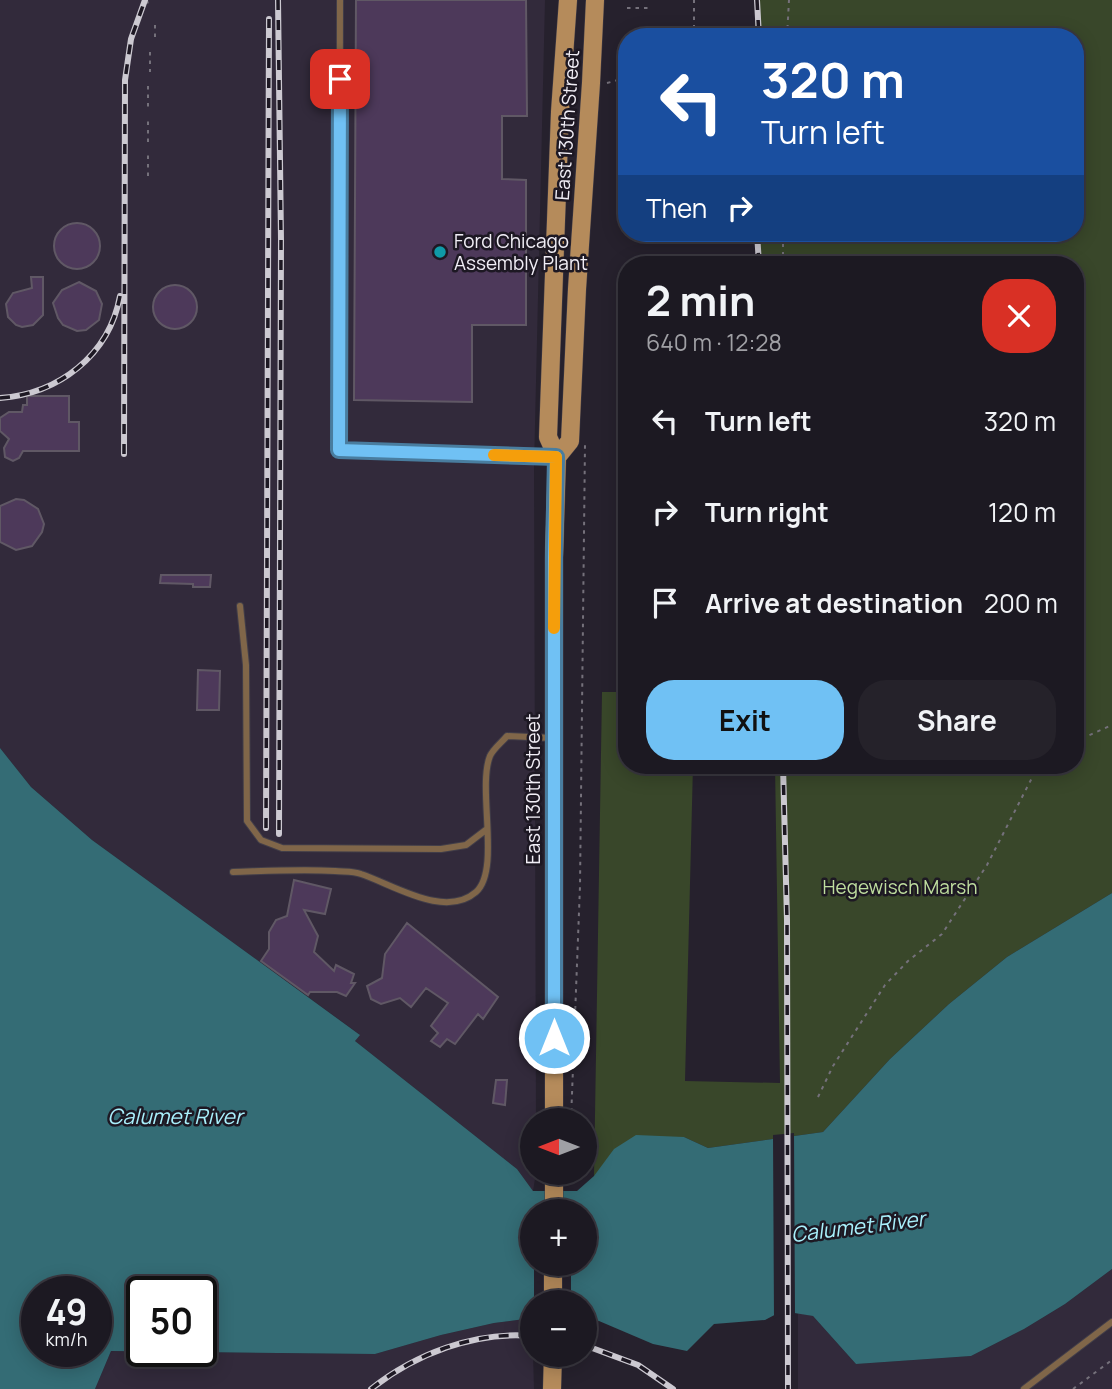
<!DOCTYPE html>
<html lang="en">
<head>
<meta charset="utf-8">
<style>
  body { margin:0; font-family:Manrope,sans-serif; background:#25222a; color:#f1f3f6; height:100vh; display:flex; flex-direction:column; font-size:26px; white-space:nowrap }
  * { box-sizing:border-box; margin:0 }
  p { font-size:23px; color:#a0a0a5 }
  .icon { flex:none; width:38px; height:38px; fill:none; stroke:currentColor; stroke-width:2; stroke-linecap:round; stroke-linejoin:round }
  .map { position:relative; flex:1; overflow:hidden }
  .side { position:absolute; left:618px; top:256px; width:466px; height:518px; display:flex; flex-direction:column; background:#1c1922; border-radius:28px; box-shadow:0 4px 18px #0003,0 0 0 2px #3a3840 }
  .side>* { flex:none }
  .guide { position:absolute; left:618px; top:28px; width:466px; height:214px; border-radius:28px; box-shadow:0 4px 18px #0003,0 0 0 2px #3a3840; background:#1a4fa0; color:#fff; overflow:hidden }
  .needle { width:46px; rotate:270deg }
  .controls { position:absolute; left:520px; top:1108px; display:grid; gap:14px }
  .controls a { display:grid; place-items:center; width:77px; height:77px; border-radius:50%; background:#1c1922; box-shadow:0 4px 18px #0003,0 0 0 2px #3a3840; font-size:35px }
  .speed { position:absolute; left:21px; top:1276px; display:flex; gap:14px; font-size:35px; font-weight:700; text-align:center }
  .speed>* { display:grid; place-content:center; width:91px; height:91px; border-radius:50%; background:#1c1922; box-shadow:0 4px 18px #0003,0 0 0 2px #3a3840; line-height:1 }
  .speed small { font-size:18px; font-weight:400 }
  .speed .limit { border:4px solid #111; border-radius:10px; background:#fff; color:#111 }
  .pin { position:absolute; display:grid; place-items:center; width:60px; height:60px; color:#fff; margin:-30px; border-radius:14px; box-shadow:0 4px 10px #0006 }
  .me { position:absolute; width:77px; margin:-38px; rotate:0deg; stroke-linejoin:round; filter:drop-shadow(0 0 5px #0008) }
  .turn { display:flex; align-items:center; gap:24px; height:147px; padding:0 28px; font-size:32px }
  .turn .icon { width:91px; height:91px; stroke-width:2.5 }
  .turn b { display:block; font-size:49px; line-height:60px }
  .then { display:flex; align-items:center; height:66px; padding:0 28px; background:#0003; gap:14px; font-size:26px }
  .round { display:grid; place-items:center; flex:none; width:74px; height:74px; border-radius:28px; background:#25222a }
  .overview { display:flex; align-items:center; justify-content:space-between; height:119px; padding:0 28px }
  h1 { font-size:42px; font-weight:700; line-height:52px }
  .button { display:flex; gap:14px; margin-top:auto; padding:14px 28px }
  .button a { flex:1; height:80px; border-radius:28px; background:#70c1f4; color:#111; font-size:28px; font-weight:700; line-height:80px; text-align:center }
  .button a+a { background:#25222a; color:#f1f3f6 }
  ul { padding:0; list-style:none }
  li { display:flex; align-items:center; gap:21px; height:91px; padding:0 28px }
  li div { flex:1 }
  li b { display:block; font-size:26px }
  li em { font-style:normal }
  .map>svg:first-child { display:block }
  .built { fill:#322a3b }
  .green { fill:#39472a }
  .water { fill:#346c75; fill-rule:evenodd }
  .pier { fill:#26212d }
  .building { fill:#4d395a; stroke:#605865; stroke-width:2 }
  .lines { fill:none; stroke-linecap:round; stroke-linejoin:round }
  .lane-casing { stroke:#423e49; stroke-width:8 }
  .secondary-casing { stroke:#423e49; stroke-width:19 }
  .path { stroke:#75717b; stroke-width:2; stroke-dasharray:3.5 5; stroke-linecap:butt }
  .lane { stroke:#806649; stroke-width:6 }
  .secondary { stroke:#b58b5b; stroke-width:18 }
  .rail-casing { stroke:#ccc9d1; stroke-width:6 }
  .rail { stroke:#1d1823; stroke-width:3.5; stroke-dasharray:10; stroke-linecap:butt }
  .route-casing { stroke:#497d9f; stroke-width:18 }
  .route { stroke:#70c1f4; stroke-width:12 }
  .slow { stroke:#f59e0b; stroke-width:12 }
  .culture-dot { fill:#0f9aa8; stroke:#1d1823; stroke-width:2.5 }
  .labels { text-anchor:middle; stroke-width:5; stroke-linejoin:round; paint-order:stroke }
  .street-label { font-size:19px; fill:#f1eef6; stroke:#1d1823 }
  .poi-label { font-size:19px; fill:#f1eef6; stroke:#1d1823; text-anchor:start }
  .park-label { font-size:19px; fill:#bfde9f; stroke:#1d1823 }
  .water-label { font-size:21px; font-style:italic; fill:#a9f0fc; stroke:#1d1823 }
</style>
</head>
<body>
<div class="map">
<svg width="1112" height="1389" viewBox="0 0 1112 1389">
  <rect width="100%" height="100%" fill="#26212d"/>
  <path class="built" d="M0 0H545L534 467 536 1120H532V1172L536 1173 533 1191 517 1169 355 1041 359 1034 92 840 31 787 0 748Z
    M1112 1269V1389H798V1313L813 1316 856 1364 971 1356 1024 1329 1065 1304Z
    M532 1318 534 1389H95L111 1351 375 1354 441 1335 494 1323Z"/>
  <path class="green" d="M756 0H1112V893L1007 957 949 1004 890 1059 823 1132 708 1148 684 1137 594 1176 602 692H626V765H693L685 1081 780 1083 775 765H1074V264H758L757 233H1074V37H755Z"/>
  <path class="water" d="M0 748 31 787 92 840 360 1035 355 1041 517 1169 533 1191H577L594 1176 614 1149 636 1135 684 1137 708 1148 823 1132 890 1059 949 1004 1007 957 1112 893V1269L1065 1304 1024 1329 971 1356 856 1364 813 1316 782 1311 765 1320 714 1324 687 1351 653 1344 599 1321 585 1320 584 1302H532V1318L494 1323 441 1335 375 1354 111 1351 95 1389H0ZM532 1211H584V1264H532ZM37 1292H96V1351H37ZM142 1292H201V1351H142Z"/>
  <path class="pier" d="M794 1133 795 1316 783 1314 774 1319 773 1135Z
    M534 1264H571V1302H534Z"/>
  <path class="building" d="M356 0H526L527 116H502V179L526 180V325H472V402L354 400Z
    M54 246a23 23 0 1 1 46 0a23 23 0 1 1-46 0Z
    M31 277H43V315L33 325 22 327 16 325 8 317 6 304 13 293 32 288Z
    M79 282 96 291 102 304 99 320 86 330 77 331 63 325 58 318 53 303 62 290Z
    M153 307a22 22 0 1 1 44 0a22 22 0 1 1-44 0Z
    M27 396H69V422H79V451H23L19 458 13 461 5 457 4 448 9 439 0 431V418L9 412H22L23 405H27Z
    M16 499 24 500 38 509 44 524 42 532 32 546 16 550 0 542V506Z
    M161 575H211L210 587H193V584L160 583Z
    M198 670 220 671 219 710H197Z
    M294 880 331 889 325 914 304 910 318 936 314 952 334 971 336 965 354 974 351 983H355L346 996 337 992H310L308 995 261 961 269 949V932L276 920 287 916Z
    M407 923 498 997 483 1019 478 1014 455 1044 447 1039 440 1047 431 1041 438 1033 431 1026 448 1003 426 988 411 1007 400 998 381 1004 371 999 367 986 382 978 385 954Z
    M496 1080H507L505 1105 493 1103Z"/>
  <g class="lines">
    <defs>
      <path id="lane" d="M340 0 339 450 553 457
        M240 606 246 665 247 821 261 840 282 848 441 849 466 845 487 829
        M233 872C267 871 301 869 335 871 343 872 353 871 361 874 394 885 445 919 476 892 501 870 477 788 490 756 493 749 502 742 507 736L552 738
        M1024 1389 1112 1322"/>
      <path id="secondary" d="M557 457 570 441 577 289 591 83 595 0
        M554 1120V558L557 457 548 437 560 112 568 0
        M554 1211V1172
        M553 1302V1264
        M552 1389 553 1354"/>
    </defs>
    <use href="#lane" class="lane-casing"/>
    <use href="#secondary" class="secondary-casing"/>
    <path class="path" d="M147 0 148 4
      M627 8H652
      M155 25V39
      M694 37V0
      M787 37 789 0
      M150 52V72
      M607 83 626 78
      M148 86V108
      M148 142V121
      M148 176V154
      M783 264V233
      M1074 742 1112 725
      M818 1097 833 1066 885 985 908 961 942 934 987 865 1035 772 1041 765
      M571 1120 580 886 585 444
      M1073 1389 1112 1360"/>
    <use href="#lane" class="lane"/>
    <use href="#secondary" class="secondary"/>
    <defs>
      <path id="rail" d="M278 0 281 240 279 834
        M757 0 759 37
        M757 233 759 264
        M0 398C58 394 109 356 120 296
        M124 454 125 80 131 39 145 0
        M783 765 787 920 788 1389
        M266 828 269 19
        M584 1345 638 1365 673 1389
        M371 1389C415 1354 475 1331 532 1336"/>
    </defs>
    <use href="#rail" class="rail-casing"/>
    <use href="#rail" class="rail"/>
  </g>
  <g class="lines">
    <defs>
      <path id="route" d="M340 79 339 450 556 457 554 558V1038"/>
    </defs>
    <use href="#route" class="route-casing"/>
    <use href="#route" class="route"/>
    <path class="slow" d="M494 455 556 457 554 628"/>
  </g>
  <circle class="culture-dot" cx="440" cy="252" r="7"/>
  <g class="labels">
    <g class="street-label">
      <text transform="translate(567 125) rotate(-86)" y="7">East 130th Street</text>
      <text transform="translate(533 789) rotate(-90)" y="7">East 130th Street</text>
    </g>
    <g class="poi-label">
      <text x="454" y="248">Ford Chicago<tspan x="454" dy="22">Assembly Plant</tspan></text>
    </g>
    <g class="park-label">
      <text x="900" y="894">Hegewisch Marsh</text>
    </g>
    <g class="water-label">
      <text x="175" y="1124">Calumet River</text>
      <text transform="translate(858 1227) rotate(-7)" y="7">Calumet River</text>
    </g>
  </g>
</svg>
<div class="controls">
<a><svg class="needle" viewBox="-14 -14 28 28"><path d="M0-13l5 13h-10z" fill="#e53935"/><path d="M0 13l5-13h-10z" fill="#a0a0a5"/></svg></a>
<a>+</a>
<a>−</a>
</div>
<div class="speed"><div>49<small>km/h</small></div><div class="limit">50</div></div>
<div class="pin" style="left:340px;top:79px;background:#d93025"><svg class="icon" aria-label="arrive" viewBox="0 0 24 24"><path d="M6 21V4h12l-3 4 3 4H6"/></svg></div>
<svg class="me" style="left:554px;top:1038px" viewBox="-20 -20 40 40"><circle r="17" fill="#70c1f4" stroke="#fff" stroke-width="3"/><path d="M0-11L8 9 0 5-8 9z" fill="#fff"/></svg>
<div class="guide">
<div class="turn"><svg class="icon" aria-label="left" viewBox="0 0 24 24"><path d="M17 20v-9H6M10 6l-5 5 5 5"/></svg><div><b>320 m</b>Turn left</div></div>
<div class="then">Then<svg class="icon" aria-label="right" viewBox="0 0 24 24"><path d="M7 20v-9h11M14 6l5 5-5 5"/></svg></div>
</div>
<section class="side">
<div class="overview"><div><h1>2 min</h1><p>640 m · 12:28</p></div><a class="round" style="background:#d93025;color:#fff"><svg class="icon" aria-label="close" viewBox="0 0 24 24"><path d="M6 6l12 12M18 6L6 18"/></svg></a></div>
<ul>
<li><svg class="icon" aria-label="left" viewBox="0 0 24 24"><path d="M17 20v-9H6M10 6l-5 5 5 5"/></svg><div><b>Turn left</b></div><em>320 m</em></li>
<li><svg class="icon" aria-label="right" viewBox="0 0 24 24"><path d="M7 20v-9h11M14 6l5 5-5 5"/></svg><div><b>Turn right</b></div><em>120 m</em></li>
<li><svg class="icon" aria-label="arrive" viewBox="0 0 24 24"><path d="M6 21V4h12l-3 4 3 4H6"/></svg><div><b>Arrive at destination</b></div><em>200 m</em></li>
</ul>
<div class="button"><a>Exit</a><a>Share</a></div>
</section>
</div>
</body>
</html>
